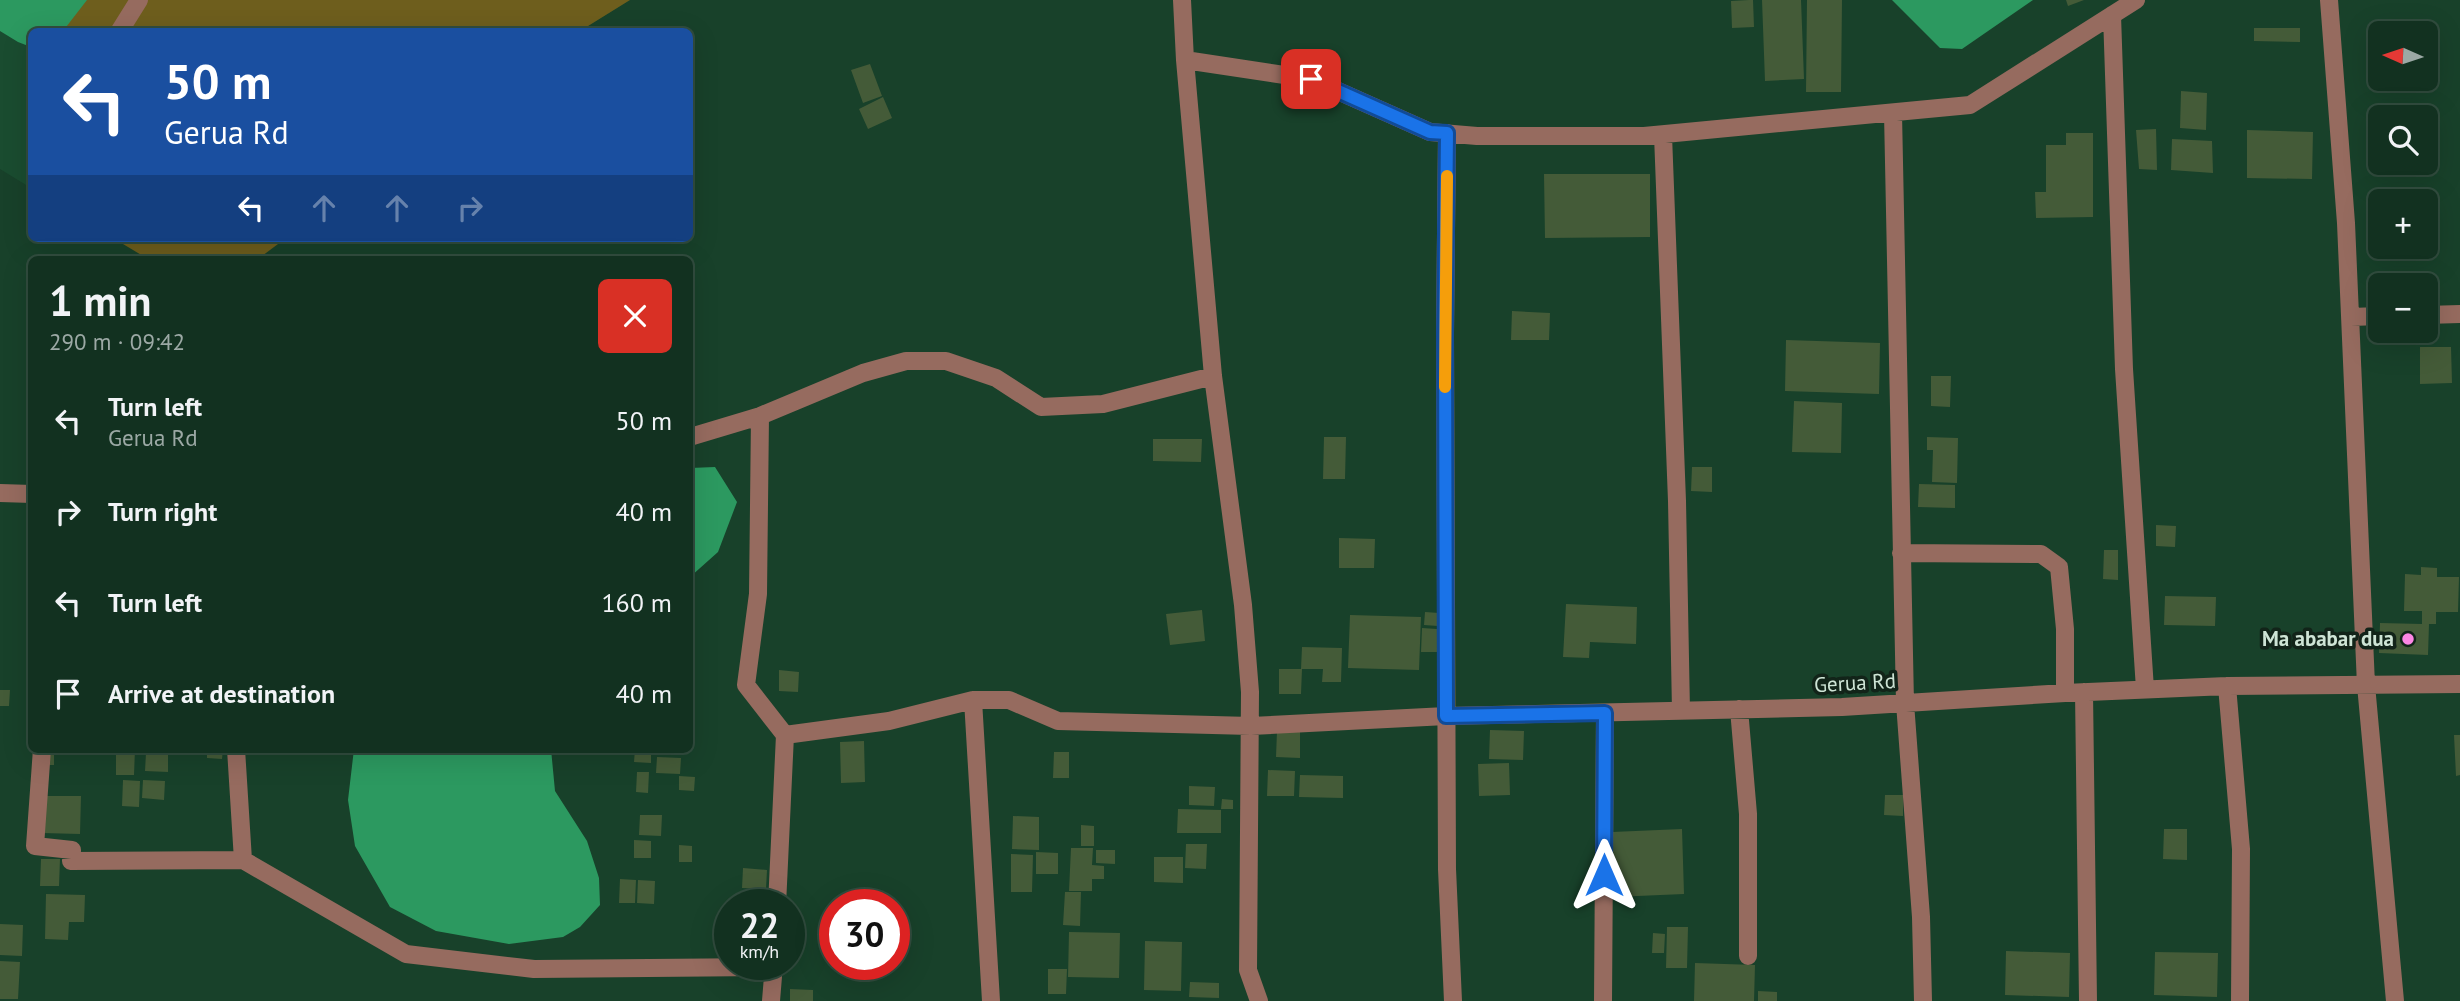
<!DOCTYPE html>
<html lang="en">
<head>
<meta charset="utf-8">
<style>
  body { margin:0; font-family:"PT Sans",sans-serif; background:#1f3d2d; color:#f1f3f6; height:100vh; display:flex; flex-direction:column; font-size:26px; white-space:nowrap }
  * { box-sizing:border-box; margin:0 }
  p { font-size:23px; color:#9ca9a5 }
  .icon { flex:none; width:38px; height:38px; fill:none; stroke:currentColor; stroke-width:2; stroke-linecap:round; stroke-linejoin:round }
  .map { position:relative; flex:1; overflow:hidden }
  .side { position:absolute; left:28px; top:256px; width:665px; height:497px; display:flex; flex-direction:column; background:#123120; border-radius:10px; box-shadow:0 7px 28px #0002,0 0 0 2px #314c3e }
  .side>* { flex:none }
  .banner { position:absolute; left:28px; top:28px; width:665px; height:214px; border-radius:10px; box-shadow:0 7px 28px #0002,0 0 0 2px #314c3e; background:#1a4fa0; color:#fff; overflow:hidden }
  .needle { width:46px; rotate:273deg }
  .tools { position:absolute; left:2368px; top:21px; display:grid; gap:14px }
  .tools a { display:grid; place-items:center; width:70px; height:70px; border-radius:10px; background:#123120; box-shadow:0 7px 28px #0002,0 0 0 2px #314c3e; font-size:35px }
  .speed { position:absolute; left:714px; top:889px; display:flex; gap:14px; font-size:35px; font-weight:700; text-align:center }
  .speed>* { display:grid; place-content:center; width:91px; height:91px; border-radius:50%; background:#123120; box-shadow:0 7px 28px #0002,0 0 0 2px #314c3e; line-height:1 }
  .speed small { font-size:18px; font-weight:400 }
  .speed .limit { border:10px solid #d22; background:#fff; color:#111 }
  .pin { position:absolute; display:grid; place-items:center; width:60px; height:60px; color:#fff; margin:-30px; border-radius:14px; box-shadow:0 4px 10px #0006 }
  .me { position:absolute; width:77px; margin:-38px; rotate:0deg; stroke-linejoin:round; filter:drop-shadow(0 0 5px #0008) }
  .turn { display:flex; align-items:center; gap:24px; height:147px; padding:0 21px; font-size:32px }
  .turn .icon { width:91px; height:91px; stroke-width:2.5 }
  .turn b { display:block; font-size:49px; line-height:60px }
  .lanes { display:flex; align-items:center; height:66px; padding:0 21px; background:#0003; justify-content:center; gap:35px; direction:ltr }
  .lanes .off { opacity:.35 }
  .round { display:grid; place-items:center; flex:none; width:74px; height:74px; border-radius:10px; background:#1f3d2d }
  .summary { display:flex; align-items:center; justify-content:space-between; height:119px; padding:0 21px }
  h1 { font-size:42px; font-weight:800; line-height:52px }
  ul { padding:0; list-style:none }
  li { display:flex; align-items:center; gap:21px; height:91px; padding:0 21px }
  li div { flex:1 }
  li b { display:block; font-size:26px }
  li em { font-style:normal }
  .map>svg:first-child { display:block }
  .built { fill:#1a4c30 }
  .green { fill:#6e5e1d }
  .water { fill:#2c9960 }
  .building { fill:#445b38 }
  .lines { fill:none; stroke-linecap:round; stroke-linejoin:round }
  .minor { stroke:#966b5f; stroke-width:18 }
  .route-casing { stroke:#114b97; stroke-width:18 }
  .route { stroke:#1a73e8; stroke-width:12 }
  .slow { stroke:#f59e0b; stroke-width:12 }
  .poi-dot { fill:#fc86e3; stroke:#122419; stroke-width:2.5 }
  .labels { text-anchor:middle; stroke-width:7; stroke-linejoin:round; paint-order:stroke }
  .poi-label { font-size:21px; font-weight:bold; fill:#cee4d5; stroke:#122419; text-anchor:end }
  .street-label { font-size:21px; fill:#cee4d5; stroke:#122419 }
</style>
</head>
<body>
<div class="map">
<svg width="2460" height="1001" viewBox="0 0 2460 1001">
  <rect width="100%" height="100%" fill="#18412a"/>
  <path class="built" d="M0 0H630L580 31 32 32 31 188 0 169Z"/>
  <path class="green" d="M83 0H630L580 31 59 32Z
    M113 238H286L258 259H148Z"/>
  <path class="water" d="M0 0H87L63 31 32 32 31 47 18 42 0 31Z
    M1892 0H2033L1962 49 1940 48Z
    M715 467 737 502 718 552 690 577V468Z
    M354 749H551L555 791 587 841 599 878 600 905 580 927 563 937 509 944 436 931 390 907 355 846 348 800Z"/>
  <path class="building" d="M1749 0H1753L1754 27 1732 28 1731 1Z
    M1762 0H1801L1804 79 1765 81Z
    M1807 0H1842L1841 92H1806Z
    M2066 0H2084L2068 6Z
    M2254 28H2300V42L2254 41Z
    M870 64 882 96 863 103 851 70Z
    M2181 91 2207 93 2206 130 2180 128Z
    M883 97 892 118 868 129 859 109Z
    M2156 129 2157 170 2139 169 2136 130Z
    M2247 130 2313 132 2312 179 2247 178Z
    M2066 133H2093V217L2036 218 2035 192H2046V145H2066Z
    M2172 139 2212 141 2213 173 2171 170Z
    M1544 174H1650V237L1545 238Z
    M1512 311 1550 313 1549 340H1511Z
    M1786 340 1880 343 1879 394 1785 391Z
    M2420 347H2451L2452 383 2420 384Z
    M1931 376H1951L1950 407 1931 406Z
    M1794 401 1842 403 1841 453 1792 452Z
    M26 424H32V488H26Z
    M1324 437H1346L1345 479H1323Z
    M1927 437 1958 438 1957 483 1932 482 1933 450H1927Z
    M1153 439H1202L1201 462 1153 461Z
    M1692 467H1712V492L1691 491Z
    M1919 484 1955 485V508L1918 507Z
    M2156 525 2176 526 2175 547 2156 546Z
    M1339 538 1375 539 1374 568H1339Z
    M2104 550H2118V580L2103 579Z
    M2421 567 2437 568V577H2459L2458 612H2436V624H2429L2428 655 2379 653 2380 623 2422 624V611H2404L2405 574 2421 575Z
    M2165 596 2216 597 2215 626 2164 625Z
    M1566 604 1637 607 1636 644 1590 642 1589 658 1563 657Z
    M1202 610 1205 641 1170 645 1166 614Z
    M1425 612 1439 613 1438 626 1424 625Z
    M1350 615 1421 617 1419 670 1348 668Z
    M1422 628 1437 629V652H1421Z
    M1302 647 1342 648 1341 682H1322L1323 669H1301Z
    M1279 669H1302L1301 694H1279Z
    M779 670 799 672 798 692 779 691Z
    M0 690H10L9 706H0Z
    M1490 730 1524 731 1523 760 1489 759Z
    M1277 731H1300V758L1276 757Z
    M2454 735H2460V775L2456 776Z
    M864 741 865 782 841 783 840 742Z
    M116 749H135L134 775H116Z
    M207 749H223L222 759 207 758Z
    M635 749H651V763L634 762Z
    M42 751H54V765H42Z
    M1054 752H1069V778H1053Z
    M146 753 168 754V772L145 771Z
    M657 757 681 758 680 774 656 773Z
    M1509 763 1510 795 1479 796 1478 764Z
    M1268 770 1295 771 1294 796H1267Z
    M637 772H649L648 793 636 792Z
    M1300 775 1343 776V798L1299 797Z
    M679 776 695 777 694 791 679 790Z
    M123 780 140 781 139 807 122 806Z
    M143 780 165 781 164 800 142 798Z
    M1189 786 1215 787 1214 806 1189 805Z
    M1885 795H1903V816L1884 815Z
    M43 796H81L80 834 42 833Z
    M1222 799 1233 800V809H1221Z
    M1178 809 1221 810V833H1177Z
    M640 815H662L661 836 639 835Z
    M1013 816 1039 817V850L1012 849Z
    M1081 825 1094 826V846H1081Z
    M1682 829 1684 894 1614 897 1612 832Z
    M2164 829H2187V860L2163 859Z
    M634 840 651 841V858H634Z
    M1186 844H1207L1206 869 1185 868Z
    M679 845 692 846V862H679Z
    M1071 848H1093L1092 865 1104 866V879H1092V891H1069Z
    M1096 850H1115V864L1096 863Z
    M1036 852 1058 853V874H1036Z
    M1011 854 1033 855 1032 892H1011Z
    M1154 857H1183V883L1154 882Z
    M41 859H60L59 886H40Z
    M743 868 767 870 766 889 742 888Z
    M620 879 636 880 635 903H619Z
    M638 880 655 881 654 904 637 903Z
    M1065 892H1081L1080 926 1063 925Z
    M46 894 85 895 84 922H69L68 940 45 939Z
    M0 924 23 925 22 956 0 955Z
    M1667 927H1688L1687 968H1666Z
    M1069 932 1120 933 1119 978 1068 977Z
    M1653 933 1665 934 1664 953H1652Z
    M1145 941 1182 942 1181 991 1144 990Z
    M2006 951 2070 953 2069 997 2005 995Z
    M2155 952 2218 953 2217 997 2154 995Z
    M0 961 20 962 18 999H0Z
    M1695 963 1755 965 1754 1001H1694Z
    M1048 969H1067L1066 994H1048Z
    M1190 982 1219 983V998L1189 997Z
    M790 989 813 990V1001H790Z
    M1758 991 1777 992V1001H1758Z"/>
  <g class="lines">
    <path class="minor" d="M1182 0 1185 60 1213 376 1243 605 1250 692 1248 970 1259 1001
      M2329 0 2346 223 2366 685 2395 1001
      M2112 15 2124 369 2145 689
      M119 32 139 0
      M1185 60 1311 79 1430 132 1477 136H1644L1970 105 2136 0
      M1893 113 1905 703 1921 917 1923 1001
      M1447 133 1445 334 1447 869 1453 1001
      M1663 135 1677 501 1681 711
      M2426 315 2460 314
      M2351 317 2380 316
      M760 416 758 594 746 685 785 735 889 721 973 700
      M690 437 760 416 863 373 906 361H946L996 378 1041 407 1103 404 1213 376
      M0 493 32 494
      M1901 553 2041 554 2059 567 2065 629V693
      M2227 686 2241 849 2240 1001
      M2084 692 2088 1001
      M1739 709 1748 814V956
      M42 749 35 846 72 850 71 861 243 860
      M236 749 243 860 406 954 534 969 773 967
      M777 905 785 735
      M771 1001 774 964
      M991 1001 973 700H1009L1058 721 1251 726 1446 716 1842 707 2065 693 2227 686 2460 684
      M1603 1001 1605 713"/>
  </g>
  <g class="lines">
    <defs>
      <path id="route" d="M1311 79 1430 132 1447 133 1445 334 1446 716 1605 713 1604 875"/>
    </defs>
    <use href="#route" class="route-casing"/>
    <use href="#route" class="route"/>
    <path class="slow" d="M1445 387 1447 176"/>
  </g>
  <circle class="poi-dot" cx="2408" cy="639" r="7"/>
  <g class="labels">
    <g class="poi-label">
      <text x="2394" y="646">Ma ababar dua</text>
    </g>
    <g class="street-label">
      <text transform="translate(1855 683) rotate(-3)" y="7">Gerua Rd</text>
    </g>
  </g>
</svg>
<div class="tools">
<a><svg class="needle" viewBox="-14 -14 28 28"><path d="M0-13l5 13h-10z" fill="#e53935"/><path d="M0 13l5-13h-10z" fill="#9ca9a5"/></svg></a>
<a><svg class="icon" aria-label="search" viewBox="0 0 24 24"><circle cx="10" cy="10" r="6"/><path d="M15 15l6 6"/></svg></a>
<a>+</a>
<a>−</a>
</div>
<div class="speed"><div>22<small>km/h</small></div><div class="limit">30</div></div>
<div class="pin" style="left:1311px;top:79px;background:#d93025"><svg class="icon" aria-label="arrive" viewBox="0 0 24 24"><path d="M6 21V4h12l-3 4 3 4H6"/></svg></div>
<svg class="me" style="left:1604px;top:875px" viewBox="-20 -20 40 40"><path d="M0-17L14 15 0 8-14 15z" fill="#1a73e8" stroke="#fff" stroke-width="4"/></svg>
<div class="banner">
<div class="turn"><svg class="icon" aria-label="left" viewBox="0 0 24 24"><path d="M17 20v-9H6M10 6l-5 5 5 5"/></svg><div><b>50 m</b>Gerua Rd</div></div>
<div class="lanes"><svg class="icon" aria-label="left" viewBox="0 0 24 24"><path d="M17 20v-9H6M10 6l-5 5 5 5"/></svg><svg class="icon off" aria-label="ahead" viewBox="0 0 24 24"><path d="M12 20V5M6 11l6-6 6 6"/></svg><svg class="icon off" aria-label="ahead" viewBox="0 0 24 24"><path d="M12 20V5M6 11l6-6 6 6"/></svg><svg class="icon off" aria-label="right" viewBox="0 0 24 24"><path d="M7 20v-9h11M14 6l5 5-5 5"/></svg></div>
</div>
<section class="side">
<div class="summary"><div><h1>1 min</h1><p>290 m · 09:42</p></div><a class="round" style="background:#d93025;color:#fff"><svg class="icon" aria-label="close" viewBox="0 0 24 24"><path d="M6 6l12 12M18 6L6 18"/></svg></a></div>
<ul>
<li><svg class="icon" aria-label="left" viewBox="0 0 24 24"><path d="M17 20v-9H6M10 6l-5 5 5 5"/></svg><div><b>Turn left</b><p>Gerua Rd</p></div><em>50 m</em></li>
<li><svg class="icon" aria-label="right" viewBox="0 0 24 24"><path d="M7 20v-9h11M14 6l5 5-5 5"/></svg><div><b>Turn right</b></div><em>40 m</em></li>
<li><svg class="icon" aria-label="left" viewBox="0 0 24 24"><path d="M17 20v-9H6M10 6l-5 5 5 5"/></svg><div><b>Turn left</b></div><em>160 m</em></li>
<li><svg class="icon" aria-label="arrive" viewBox="0 0 24 24"><path d="M6 21V4h12l-3 4 3 4H6"/></svg><div><b>Arrive at destination</b></div><em>40 m</em></li>
</ul>
</section>
</div>
</body>
</html>
